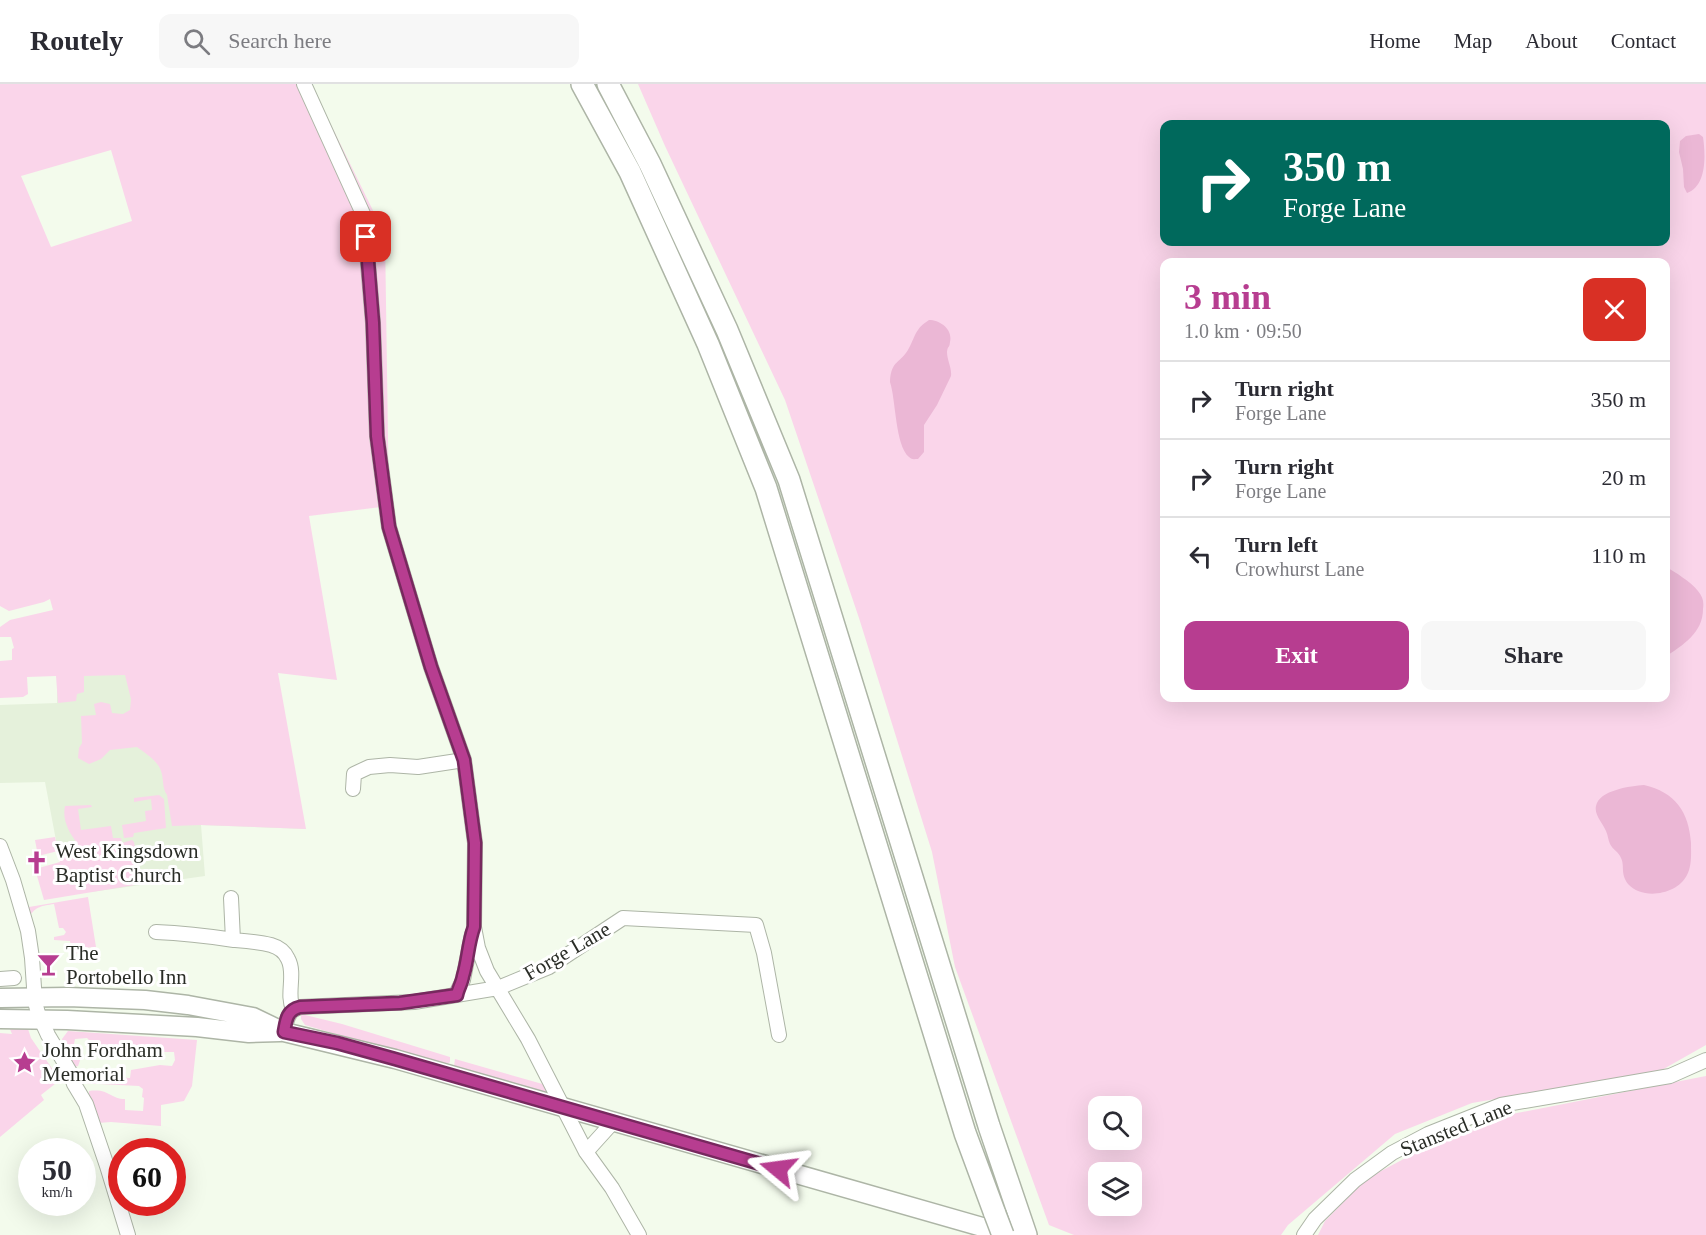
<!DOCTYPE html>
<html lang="en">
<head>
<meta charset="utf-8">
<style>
  body { margin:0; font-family:"Times New Roman",serif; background:#f7f7f7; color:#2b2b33; height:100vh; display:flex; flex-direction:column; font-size:22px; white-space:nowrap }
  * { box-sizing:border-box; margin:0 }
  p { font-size:20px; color:#7c7c81 }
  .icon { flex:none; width:33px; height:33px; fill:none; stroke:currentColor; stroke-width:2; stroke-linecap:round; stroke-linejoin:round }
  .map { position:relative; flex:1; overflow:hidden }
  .panel { position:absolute; left:1160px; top:174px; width:510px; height:444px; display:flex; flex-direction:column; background:#fff; border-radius:12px; box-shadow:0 6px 24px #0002 }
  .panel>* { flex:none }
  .top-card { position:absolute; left:1160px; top:36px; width:510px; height:126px; border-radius:12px; box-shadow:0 6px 24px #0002; background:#00695c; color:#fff; overflow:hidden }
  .controls { position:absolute; left:1088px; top:1012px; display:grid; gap:12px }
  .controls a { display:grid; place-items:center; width:54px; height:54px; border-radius:12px; background:#fff; box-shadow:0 6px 24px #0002; font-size:30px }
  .speed { position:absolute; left:18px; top:1054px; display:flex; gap:12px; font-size:30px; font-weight:700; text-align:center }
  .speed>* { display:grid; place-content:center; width:78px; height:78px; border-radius:50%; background:#fff; box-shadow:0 6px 24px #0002; line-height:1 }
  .speed small { font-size:15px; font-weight:400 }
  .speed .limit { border:9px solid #d22; background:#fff; color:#111 }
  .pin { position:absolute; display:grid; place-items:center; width:51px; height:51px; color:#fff; margin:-26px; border-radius:12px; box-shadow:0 3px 9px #0006 }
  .me { position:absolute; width:66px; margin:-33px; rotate:286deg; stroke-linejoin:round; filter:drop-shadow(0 0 4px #0008) }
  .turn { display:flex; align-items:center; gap:21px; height:126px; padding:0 24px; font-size:27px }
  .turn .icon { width:78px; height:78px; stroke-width:2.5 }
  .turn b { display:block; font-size:42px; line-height:51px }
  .round { display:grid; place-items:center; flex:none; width:63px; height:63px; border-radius:12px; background:#f7f7f7 }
  .headline { display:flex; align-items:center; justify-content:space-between; height:102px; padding:0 24px }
  h1 { font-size:36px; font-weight:800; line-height:45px; color:#b73d90 }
  .button { display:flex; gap:12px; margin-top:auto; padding:12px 24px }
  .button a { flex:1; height:69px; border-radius:12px; background:#b73d90; color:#fff; font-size:24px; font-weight:800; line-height:69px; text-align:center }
  .button a+a { background:#f7f7f7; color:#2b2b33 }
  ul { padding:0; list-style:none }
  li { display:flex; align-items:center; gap:18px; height:78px; padding:0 24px; border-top:2px solid #e1e1e2 }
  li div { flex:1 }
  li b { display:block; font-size:22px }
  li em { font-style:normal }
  header { display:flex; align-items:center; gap:36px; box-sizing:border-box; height:84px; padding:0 30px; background:#fff; border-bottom:2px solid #e1e1e2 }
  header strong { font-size:28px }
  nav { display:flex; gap:33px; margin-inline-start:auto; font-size:21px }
  .search { width:420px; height:54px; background:#f7f7f7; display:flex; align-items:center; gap:15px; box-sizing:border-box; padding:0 21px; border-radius:12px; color:#7c7c81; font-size:22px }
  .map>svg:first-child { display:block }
  .built { fill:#e5f1db }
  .green { fill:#fad5ea; fill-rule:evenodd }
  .water { fill:#ebb7d5 }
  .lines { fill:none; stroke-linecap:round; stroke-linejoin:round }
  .minor-casing { stroke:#adb5a6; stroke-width:16 }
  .major-casing { stroke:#adb5a6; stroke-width:21 }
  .highway-casing { stroke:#adb5a6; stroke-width:24 }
  .minor { stroke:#fff; stroke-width:14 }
  .major { stroke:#fff; stroke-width:18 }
  .highway { stroke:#fff; stroke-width:21 }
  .highway-bridge-casing { stroke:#adb5a6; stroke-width:24; stroke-linecap:butt }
  .highway-bridge { stroke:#fff; stroke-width:21 }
  .route-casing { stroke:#77285e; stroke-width:15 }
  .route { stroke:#b73d90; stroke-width:10 }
  .labels { text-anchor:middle; stroke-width:6; stroke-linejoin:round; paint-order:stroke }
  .poi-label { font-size:21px; fill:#2a2d27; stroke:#fff; text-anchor:start }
  .street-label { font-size:21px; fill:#2a2d27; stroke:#fff }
</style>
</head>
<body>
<header>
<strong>Routely</strong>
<div class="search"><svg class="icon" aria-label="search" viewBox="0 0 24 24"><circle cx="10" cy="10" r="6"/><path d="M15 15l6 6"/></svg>Search here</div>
<nav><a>Home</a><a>Map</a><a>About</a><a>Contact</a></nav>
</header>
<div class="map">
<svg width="1706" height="1151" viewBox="0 0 1706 1151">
  <rect width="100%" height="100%" fill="#f3fbec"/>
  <path class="built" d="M143 590 306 745 201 741 205 792 91 808 58 767 45 698 0 699V621L57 619V592Z"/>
  <path class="green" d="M0 0H311L385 151 389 422 309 432 337 596 278 589 306 745 201 741 172 742 167 711C162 704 164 696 161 687 158 677 145 669 137 663L110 666 101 675 89 680 78 674 79 664 82 659 81 632 96 631 94 620 101 618 110 620 112 629 123 630 130 626 131 615 125 591 84 592V608L77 610 76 617 58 619 56 592 27 593 28 610 23 613 0 614V577L12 576V565L14 564 11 553H0V543L10 536 53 526 50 515 44 518 9 527 0 522ZM111 66 132 137 51 163 21 92Z
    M638 0H1706V961L1660 987 1472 1019 1395 1050 1288 1141 1281 1151H1074L1049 1141 955 883 932 768 859 534 785 316 665 62ZM1164 40H1665V158H1164ZM1164 178H1665V614H1164ZM1098 1023H1131V1056H1098ZM1098 1089H1131V1122H1098Z
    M159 711 164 715 166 744 134 749 133 753 124 754 122 741 146 737 145 727 152 726 151 715 134 718V714Z
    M91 721 92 723 78 725 81 746 111 742 113 754H121L122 759 132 756 134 758 141 800 44 816 35 785 60 778 58 767 38 772 35 756 55 753 58 767 70 765V760L77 759C69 748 62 736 65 722Z
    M88 813 96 863 82 864 73 873 70 857 54 856V853L64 851 66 848 63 844H59L54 820C42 822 36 822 29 833L28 829 29 823Z
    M301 930 342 940 450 973V978L445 982 305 941 301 935Z
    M0 942H23L28 945 31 954 60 996 41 1011 44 1016 0 1053V949L12 950 10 945 0 944Z
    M68 947 197 956 192 1002 184 1017 161 1021V1042L111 1038 98 1039 89 1016V1007C109 1004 110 1015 125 1015V1026L143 1027 144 1014 142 1013 143 1005 139 1002 79 999 76 988 79 985 90 989 113 991V993L130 994 131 986 160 981 172 982 175 976 174 968H155L150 963 132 962 123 964 96 963 87 954 75 955 74 960 82 971 78 982 72 984 64 967 62 955Z
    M455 975 546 1001 548 1008 547 1010 456 984 454 982Z
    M1706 992V1151H1318L1325 1137 1366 1095 1432 1060 1507 1031Z"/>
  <path class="water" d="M1699 50 1703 53C1706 74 1706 102 1687 109L1684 103 1683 85 1679 68 1680 57 1686 52Z
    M929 236C940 236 953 245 950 258 949 266 948 260 947 268 947 276 952 284 951 292L937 321 924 341V368L918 375C914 375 912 376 909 373 895 361 896 316 890 298 891 275 901 280 909 264 916 251 915 245 929 236Z
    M1665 482C1676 489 1690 497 1698 507 1703 513 1704 518 1703 525 1703 549 1683 561 1665 573Z
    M1644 701C1675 708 1689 728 1691 759 1691 770 1692 781 1687 791 1678 810 1643 817 1628 800 1620 789 1625 782 1621 774 1619 768 1613 766 1610 760 1608 756 1608 751 1606 747 1603 739 1594 731 1596 722 1599 706 1631 702 1644 701Z"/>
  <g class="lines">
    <defs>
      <path id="minor" d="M304 0 364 132 373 239 377 352 389 443 431 583 464 676 475 759 474 843 478 864 487 887 528 955 586 1068 612 1104 639 1151
        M353 705 354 690 369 683 390 681 418 683 464 676
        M0 762 13 796 28 847 32 874 35 918 38 929 48 951 70 988 74 1000 86 1020 107 1082 128 1151
        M231 814 233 856
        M156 848C182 849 208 852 234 856 246 857 259 858 271 861 278 863 285 868 288 875 296 890 286 910 293 925
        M0 895 14 894
        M457 911V908L463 896 472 850
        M284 948C287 936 287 927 300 923L414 918 498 904 549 883 623 834 756 841 764 869 779 951
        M586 1068 614 1037
        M1304 1151 1315 1135 1355 1096 1392 1069 1428 1050 1501 1021 1670 992 1706 976"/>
      <path id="major" d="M0 914 68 913 145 916 188 921 253 933 284 948 395 975 1010 1151
        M0 935 67 936 197 943 249 949 280 948"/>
      <path id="highway" d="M582 0 630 88 708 260 766 404 965 1049 995 1130
        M608 0 650 80 727 246 789 396 989 1042 1026 1151"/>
    </defs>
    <use href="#minor" class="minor-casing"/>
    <use href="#major" class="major-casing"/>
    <use href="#highway" class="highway-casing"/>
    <use href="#minor" class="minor"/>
    <use href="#major" class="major"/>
    <use href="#highway" class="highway"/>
    <defs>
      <path id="highway-bridge" d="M995 1130 1003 1151"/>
    </defs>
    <use href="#highway-bridge" class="highway-bridge-casing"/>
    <use href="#highway-bridge" class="highway-bridge"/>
  </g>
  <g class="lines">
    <defs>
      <path id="route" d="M366 153 373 239 377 352 389 443 431 583 464 676 475 759 474 843C468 859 468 876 463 892 462 899 458 905 457 911L400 919 300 923C287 926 286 936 284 948L337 959 395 975 778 1085"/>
    </defs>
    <use href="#route" class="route-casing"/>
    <use href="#route" class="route"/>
  </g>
  <defs>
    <symbol id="church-bare" viewBox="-9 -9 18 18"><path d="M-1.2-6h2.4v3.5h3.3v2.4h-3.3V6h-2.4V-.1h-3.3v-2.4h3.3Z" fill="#b73d90" stroke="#fff" stroke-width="2.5" paint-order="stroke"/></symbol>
    <symbol id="bar-bare" viewBox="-9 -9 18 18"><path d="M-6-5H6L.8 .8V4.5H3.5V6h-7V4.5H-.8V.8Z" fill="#b73d90" stroke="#fff" stroke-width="2.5" paint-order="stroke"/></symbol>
    <symbol id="sight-bare" viewBox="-9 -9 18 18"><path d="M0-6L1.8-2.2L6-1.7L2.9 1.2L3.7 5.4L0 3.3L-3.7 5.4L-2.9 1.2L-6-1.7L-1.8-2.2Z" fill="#b73d90" stroke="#fff" stroke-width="2.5" paint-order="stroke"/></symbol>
  </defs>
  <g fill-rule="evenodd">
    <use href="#church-bare" x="20" y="762" width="33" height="33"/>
    <use href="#bar-bare" x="32" y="864" width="33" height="33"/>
    <use href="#sight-bare" x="8" y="962" width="33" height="33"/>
  </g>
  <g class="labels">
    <g class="poi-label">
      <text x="55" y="774">West Kingsdown<tspan x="55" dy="24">Baptist Church</tspan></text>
      <text x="66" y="876">The<tspan x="66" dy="24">Portobello Inn</tspan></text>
      <text x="42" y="973">John Fordham<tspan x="42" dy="24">Memorial</tspan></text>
    </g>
    <g class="street-label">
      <text transform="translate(567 867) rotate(-30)" y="7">Forge Lane</text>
      <text transform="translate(1456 1044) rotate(-22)" y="7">Stansted Lane</text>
    </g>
  </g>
</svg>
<div class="controls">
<a><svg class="icon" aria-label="search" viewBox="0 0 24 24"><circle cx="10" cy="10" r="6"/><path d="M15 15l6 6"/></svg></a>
<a><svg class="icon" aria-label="layers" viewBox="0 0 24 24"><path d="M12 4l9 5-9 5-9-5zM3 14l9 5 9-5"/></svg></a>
</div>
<div class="speed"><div>50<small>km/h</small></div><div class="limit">60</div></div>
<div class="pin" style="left:366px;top:153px;background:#d93025"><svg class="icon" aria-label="arrive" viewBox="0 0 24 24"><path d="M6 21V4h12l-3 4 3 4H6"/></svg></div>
<svg class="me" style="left:778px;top:1085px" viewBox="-20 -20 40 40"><path d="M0-17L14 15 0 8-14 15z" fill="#b73d90" stroke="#fff" stroke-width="4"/></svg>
<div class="top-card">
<div class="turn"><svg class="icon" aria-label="right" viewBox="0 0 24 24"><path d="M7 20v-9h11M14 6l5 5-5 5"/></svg><div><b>350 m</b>Forge Lane</div></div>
</div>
<section class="panel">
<div class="headline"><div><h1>3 min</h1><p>1.0 km · 09:50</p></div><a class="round" style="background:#d93025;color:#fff"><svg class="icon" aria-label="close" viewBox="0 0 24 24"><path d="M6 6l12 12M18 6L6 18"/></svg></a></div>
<ul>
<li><svg class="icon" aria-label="right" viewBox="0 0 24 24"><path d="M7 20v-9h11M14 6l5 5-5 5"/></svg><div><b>Turn right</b><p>Forge Lane</p></div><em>350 m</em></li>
<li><svg class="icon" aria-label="right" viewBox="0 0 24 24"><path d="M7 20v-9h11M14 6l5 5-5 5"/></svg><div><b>Turn right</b><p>Forge Lane</p></div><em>20 m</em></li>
<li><svg class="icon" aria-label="left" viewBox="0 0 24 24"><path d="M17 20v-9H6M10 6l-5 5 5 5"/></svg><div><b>Turn left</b><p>Crowhurst Lane</p></div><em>110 m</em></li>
</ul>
<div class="button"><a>Exit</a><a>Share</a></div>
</section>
</div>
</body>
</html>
